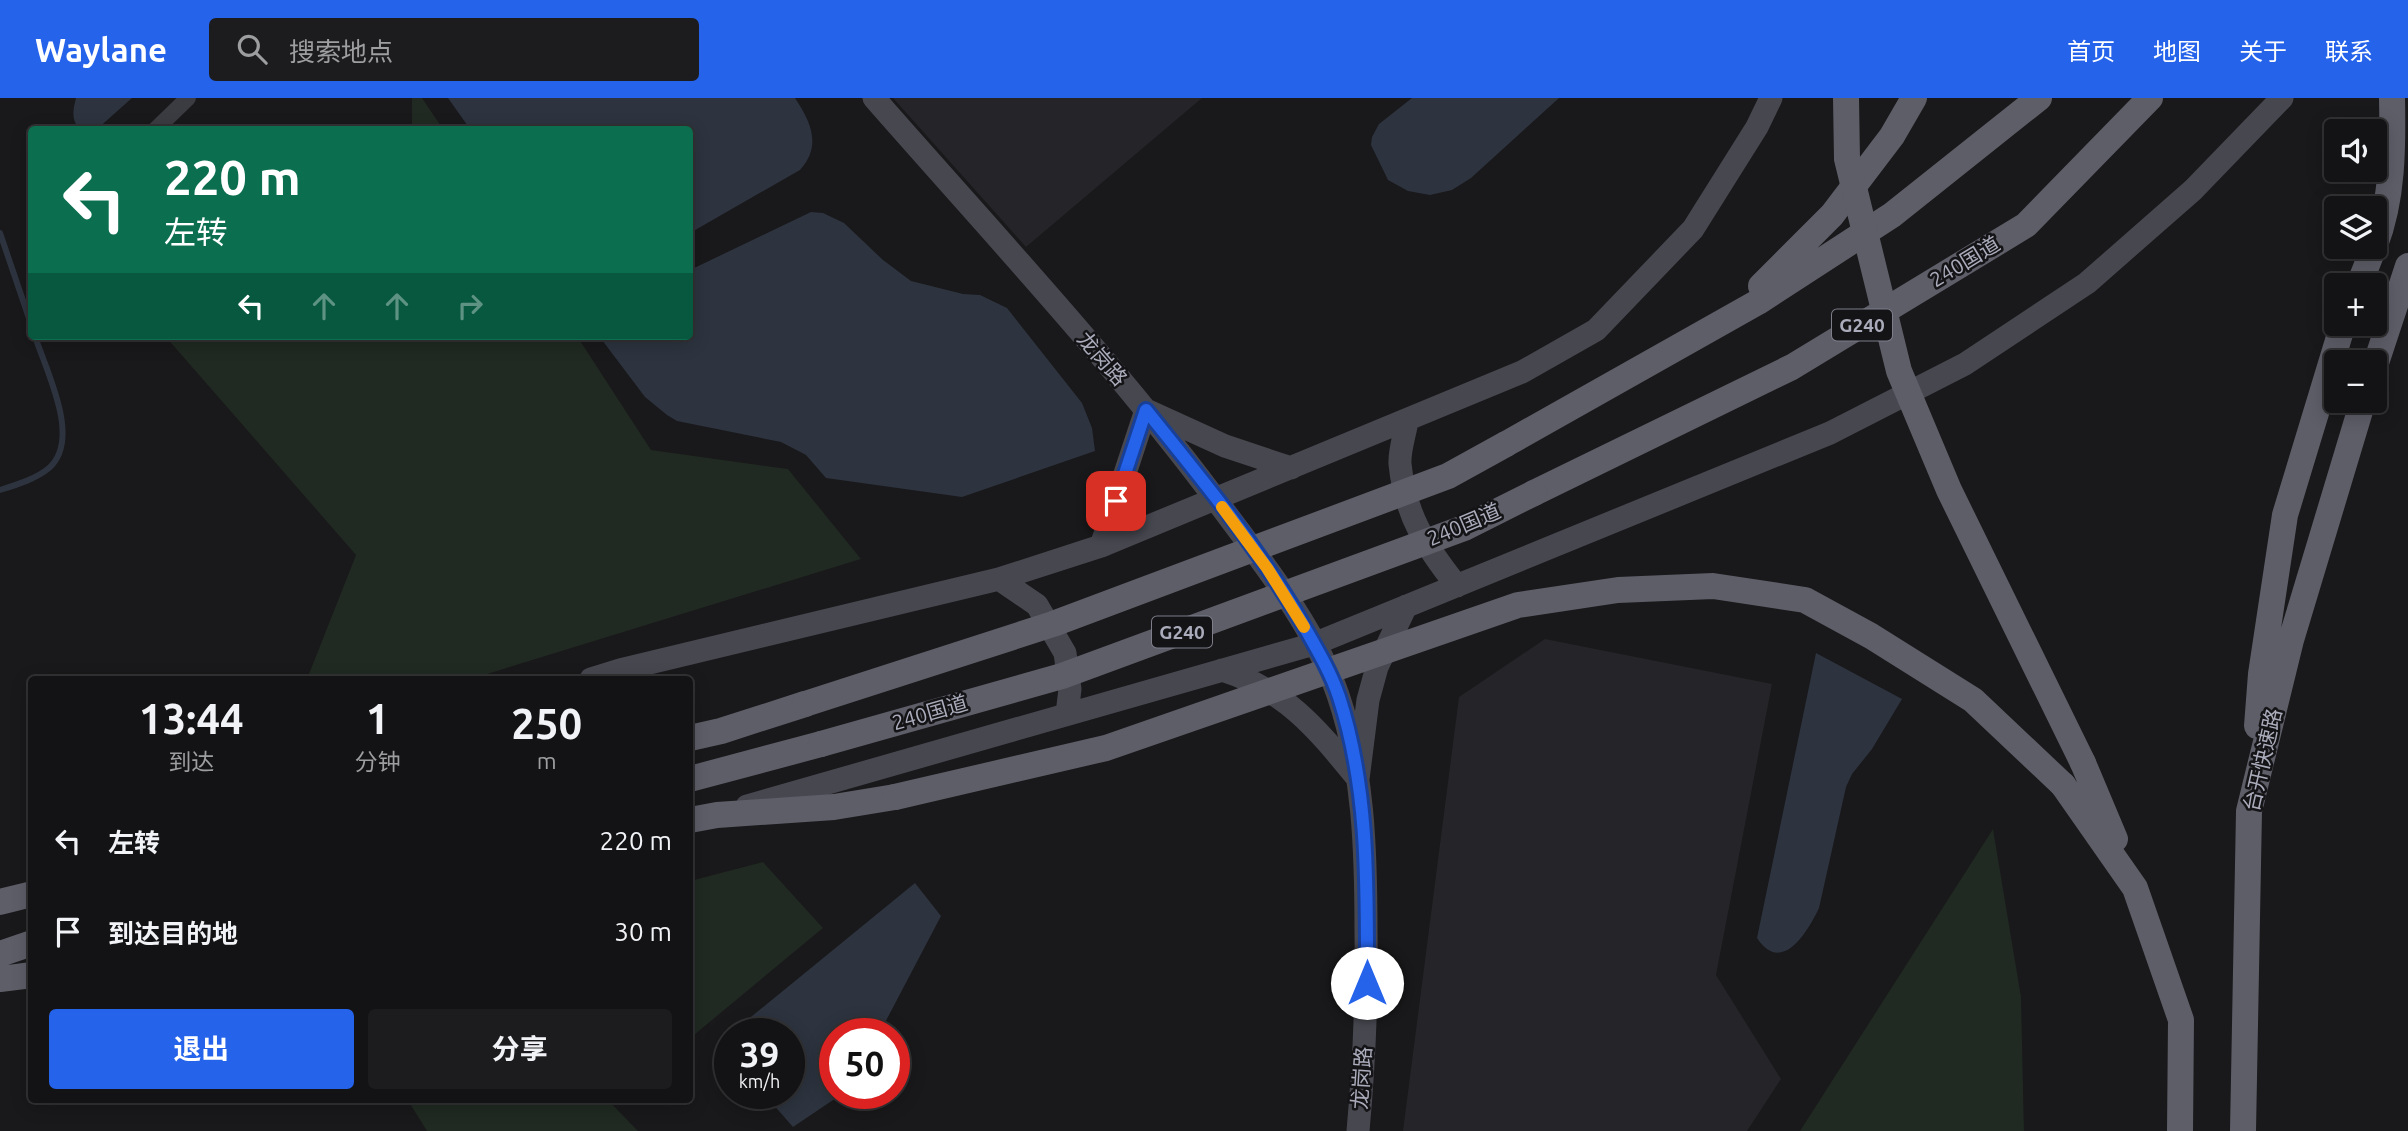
<!DOCTYPE html>
<html lang="zh">
<head>
<meta charset="utf-8">
<style>
  body { margin:0; font-family:Ubuntu,"Noto Sans SC",sans-serif; background:#1c1b1d; color:#f1f3f6; height:100vh; display:flex; flex-direction:column; font-size:26px; white-space:nowrap }
  * { box-sizing:border-box; margin:0 }
  p { font-size:23px; color:#9d9ea0 }
  .icon { flex:none; width:38px; height:38px; fill:none; stroke:currentColor; stroke-width:2; stroke-linecap:round; stroke-linejoin:round }
  .map { position:relative; flex:1; overflow:hidden }
  .details { position:absolute; left:28px; top:578px; width:665px; height:427px; display:flex; flex-direction:column; background:#131214; border-radius:7px; box-shadow:0 4px 18px #0003,0 0 0 2px #323234 }
  .details>* { flex:none }
  .top-card { position:absolute; left:28px; top:28px; width:665px; height:214px; border-radius:7px; box-shadow:0 4px 18px #0003,0 0 0 2px #323234; background:#0b6e4f; color:#fff; overflow:hidden }
  .fabs { position:absolute; left:2324px; top:21px; display:grid; gap:14px }
  .fabs a { display:grid; place-items:center; width:63px; height:63px; border-radius:7px; background:#131214; box-shadow:0 4px 18px #0003,0 0 0 2px #323234; font-size:35px }
  .speed { position:absolute; left:714px; top:920px; display:flex; gap:14px; font-size:35px; font-weight:700; text-align:center }
  .speed>* { display:grid; place-content:center; width:91px; height:91px; border-radius:50%; background:#131214; box-shadow:0 4px 18px #0003,0 0 0 2px #323234; line-height:1 }
  .speed small { font-size:18px; font-weight:400 }
  .speed .limit { border:10px solid #d22; background:#fff; color:#111 }
  .pin { position:absolute; display:grid; place-items:center; width:60px; height:60px; color:#fff; margin:-30px; border-radius:14px; box-shadow:0 4px 10px #0006 }
  .me { position:absolute; width:77px; margin:-38px; rotate:0deg; stroke-linejoin:round; filter:drop-shadow(0 0 5px #0008) }
  .turn { display:flex; align-items:center; gap:24px; height:147px; padding:0 21px; font-size:32px }
  .turn .icon { width:91px; height:91px; stroke-width:2.5 }
  .turn b { display:block; font-size:49px; line-height:60px }
  .lanes { display:flex; align-items:center; height:66px; padding:0 21px; background:#0003; justify-content:center; gap:35px; direction:ltr }
  .lanes .off { opacity:.35 }
  .eta { display:flex; justify-content:space-evenly; align-items:center; height:119px; text-align:center }
  .eta b { font-size:42px; font-weight:700; line-height:49px }
  .button { display:flex; gap:14px; margin-top:auto; padding:14px 21px }
  .button a { flex:1; height:80px; border-radius:7px; background:#2563eb; color:#fff; font-size:28px; font-weight:700; line-height:80px; text-align:center }
  .button a+a { background:#1c1b1d; color:#f1f3f6 }
  ul { padding:0; list-style:none }
  li { display:flex; align-items:center; gap:21px; height:91px; padding:0 21px }
  li div { flex:1 }
  li b { display:block; font-size:26px }
  li em { font-style:normal }
  header { display:flex; align-items:center; gap:42px; box-sizing:border-box; height:98px; padding:0 35px; background:#2563eb; color:#fff }
  header strong { font-size:33px }
  nav { display:flex; gap:38px; margin-inline-start:auto; font-size:24px }
  .search { width:490px; height:63px; background:#1c1b1d; display:flex; align-items:center; gap:18px; box-sizing:border-box; padding:0 24px; border-radius:7px; color:#9d9ea0; font-size:26px }
  .map>svg:first-child { display:block }
  .built { fill:#252428 }
  .green { fill:#202922 }
  .water { fill:#2d343f }
  .lines { fill:none; stroke-linecap:round; stroke-linejoin:round }
  .stream { stroke:#2d343f; stroke-width:6 }
  .minor { stroke:#3b3b42; stroke-width:16 }
  .secondary { stroke:#474750; stroke-width:23 }
  .trunk { stroke:#5d5e68; stroke-width:26 }
  .trunk-bridge { stroke:#5d5e68; stroke-width:26 }
  .route-casing { stroke:#184099; stroke-width:18 }
  .route { stroke:#2563eb; stroke-width:12 }
  .slow { stroke:#f59e0b; stroke-width:12 }
  .labels { text-anchor:middle; stroke-width:5; stroke-linejoin:round; paint-order:stroke }
  .shield { fill:#141316; stroke:#7d7e8a; stroke-width:2 }
  .shield-label { font-size:19px; font-weight:bold; fill:#aaacbb }
  .street-label { font-size:21px; fill:#aaacbb; stroke:#141316 }
</style>
</head>
<body>
<header>
<strong>Waylane</strong>
<div class="search"><svg class="icon" aria-label="search" viewBox="0 0 24 24"><circle cx="10" cy="10" r="6"/><path d="M15 15l6 6"/></svg>搜索地点</div>
<nav><a>首页</a><a>地图</a><a>关于</a><a>联系</a></nav>
</header>
<div class="map">
<svg width="2408" height="1033" viewBox="0 0 2408 1033">
  <rect width="100%" height="100%" fill="#19181a"/>
  <path class="built" d="M893 0H1202L1026 149Z
    M1545 541 1772 586 1716 877 1781 981 1747 1033H1403L1459 599Z"/>
  <path class="green" d="M412 0H422L443 31H412Z
    M165 238H399L414 242V238H577L651 352 788 371 861 461 471 581H307L356 457Z
    M1993 731 2021 899 2024 1033H1800Z
    M763 764 823 830 694 937 690 939V783Z
    M407 1001H607L638 1033H427Z"/>
  <path class="water" d="M76 0H132L96 32 79 31C71 21 73 12 76 0Z
    M448 0H795C811 24 822 48 800 72L690 135V32L470 31Z
    M1412 0H1559L1471 80 1452 92 1430 97 1408 93 1388 82 1371 47 1372 39 1379 26Z
    M811 114 823 115 844 125 883 162 911 183 963 196 980 197 1007 210 1082 305 1092 330 1095 353 962 399 826 380 806 357 781 344 677 323 667 317 645 299 599 238H690V172Z
    M1816 555 1902 601 1872 651 1852 676 1846 689 1819 810C1808 833 1782 878 1757 840Z
    M915 785 941 818 879 936H835V996H842L793 1029 764 996H789V936H730V957L719 945Z"/>
  <g class="lines">
    <path class="stream" d="M0 135 32 229
      M0 392C16 387 36 381 49 370 82 341 46 273 35 238"/>
    <path class="minor" d="M155 32 188 0"/>
    <path class="secondary" d="M874 0C994 137 1120 271 1228 418 1269 473 1315 531 1338 597 1364 673 1366 755 1366 835 1367 901 1364 967 1358 1033
      M1407 323C1405 336 1399 353 1400 366 1405 417 1426 449 1457 488
      M1101 448 1146 312 1225 348 1291 370
      M999 481 1037 507 1065 555 1070 591 1067 616
      M1222 572C1286 592 1317 631 1358 681L1368 602 1377 569 1406 508
      M591 581 620 572 999 481 1101 448 1522 274 1596 232 1693 131 1757 29 1771 0
      M747 708 1314 546 1830 335 1965 266 2087 185 2193 92 2282 0"/>
    <path class="trunk" d="M2375 147C2393 101 2393 49 2392 0
      M2359 187 2374 149
      M1761 188 1832 117 1892 38 1914 0
      M2375 268 2408 168
      M1506 346 1758 204 1892 117 2039 0
      M1534 395 1792 269 2026 127 2150 0
      M2257 628 2261 576 2285 417 2343 226
      M690 640 721 633 805 606
      M2083 665 2115 741
      M690 681 821 646
      M2063 687 2135 790 2181 922 2180 1033
      M690 722 717 717 834 709 895 699
      M0 804 32 796
      M0 856 32 845
      M0 881 32 877
      M2243 1033 2249 713 2291 542 2363 303"/>
    <path class="trunk-bridge" d="M1846 0 1847 61 1899 273 1949 392 2083 665
      M805 606 1053 526 1448 378 1506 346
      M821 646 1062 578 1464 430 1534 395
      M895 699 1106 650 1518 507 1618 492 1713 488 1805 502 1871 538 1973 602 2063 687"/>
  </g>
  <g class="lines">
    <defs>
      <path id="route" d="M1116 403 1146 312C1201 380 1257 448 1301 523 1315 548 1330 572 1339 599 1369 691 1367 789 1367 885"/>
    </defs>
    <use href="#route" class="route-casing"/>
    <use href="#route" class="route"/>
    <path class="slow" d="M1222 409 1267 470 1304 529"/>
  </g>
  <g class="labels">
    <g class="shield">
      <rect x="1832" y="211.5" width="60" height="31" rx="5"/>
      <rect x="1152" y="518.5" width="60" height="31" rx="5"/>
    </g>
    <g class="shield-label">
      <text x="1862" y="234">G240</text>
      <text x="1182" y="541">G240</text>
    </g>
    <g class="street-label">
      <text transform="translate(1965 164) rotate(-31)" y="7">240国道</text>
      <text transform="translate(1102 261) rotate(49)" y="7">龙岗路</text>
      <text transform="translate(1464 427) rotate(-23)" y="7">240国道</text>
      <text transform="translate(930 615) rotate(-16)" y="7">240国道</text>
      <text transform="translate(2263 662) rotate(-77)" y="7">台开快速路</text>
      <text transform="translate(1362 980) rotate(-86)" y="7">龙岗路</text>
    </g>
  </g>
</svg>
<div class="fabs">
<a><svg class="icon" aria-label="sound" viewBox="0 0 24 24"><path d="M4 9h4l5-4v14l-5-4H4zM17 9q2 3 0 6"/></svg></a>
<a><svg class="icon" aria-label="layers" viewBox="0 0 24 24"><path d="M12 4l9 5-9 5-9-5zM3 14l9 5 9-5"/></svg></a>
<a>+</a>
<a>−</a>
</div>
<div class="speed"><div>39<small>km/h</small></div><div class="limit">50</div></div>
<div class="pin" style="left:1116px;top:403px;background:#d93025"><svg class="icon" aria-label="arrive" viewBox="0 0 24 24"><path d="M6 21V4h12l-3 4 3 4H6"/></svg></div>
<svg class="me" style="left:1367px;top:885px" viewBox="-20 -20 40 40"><circle r="19" fill="#fff"/><path d="M0-13L10 11 0 6-10 11z" fill="#2563eb"/></svg>
<div class="top-card">
<div class="turn"><svg class="icon" aria-label="left" viewBox="0 0 24 24"><path d="M17 20v-9H6M10 6l-5 5 5 5"/></svg><div><b>220 m</b>左转</div></div>
<div class="lanes"><svg class="icon" aria-label="left" viewBox="0 0 24 24"><path d="M17 20v-9H6M10 6l-5 5 5 5"/></svg><svg class="icon off" aria-label="ahead" viewBox="0 0 24 24"><path d="M12 20V5M6 11l6-6 6 6"/></svg><svg class="icon off" aria-label="ahead" viewBox="0 0 24 24"><path d="M12 20V5M6 11l6-6 6 6"/></svg><svg class="icon off" aria-label="right" viewBox="0 0 24 24"><path d="M7 20v-9h11M14 6l5 5-5 5"/></svg></div>
</div>
<section class="details">
<div class="eta">
<div><b>13:44</b><p>到达</p></div>
<div><b>1</b><p>分钟</p></div>
<div><b>250</b><p>m</p></div>
</div>
<ul>
<li><svg class="icon" aria-label="left" viewBox="0 0 24 24"><path d="M17 20v-9H6M10 6l-5 5 5 5"/></svg><div><b>左转</b></div><em>220 m</em></li>
<li><svg class="icon" aria-label="arrive" viewBox="0 0 24 24"><path d="M6 21V4h12l-3 4 3 4H6"/></svg><div><b>到达目的地</b></div><em>30 m</em></li>
</ul>
<div class="button"><a>退出</a><a>分享</a></div>
</section>
</div>
</body>
</html>
